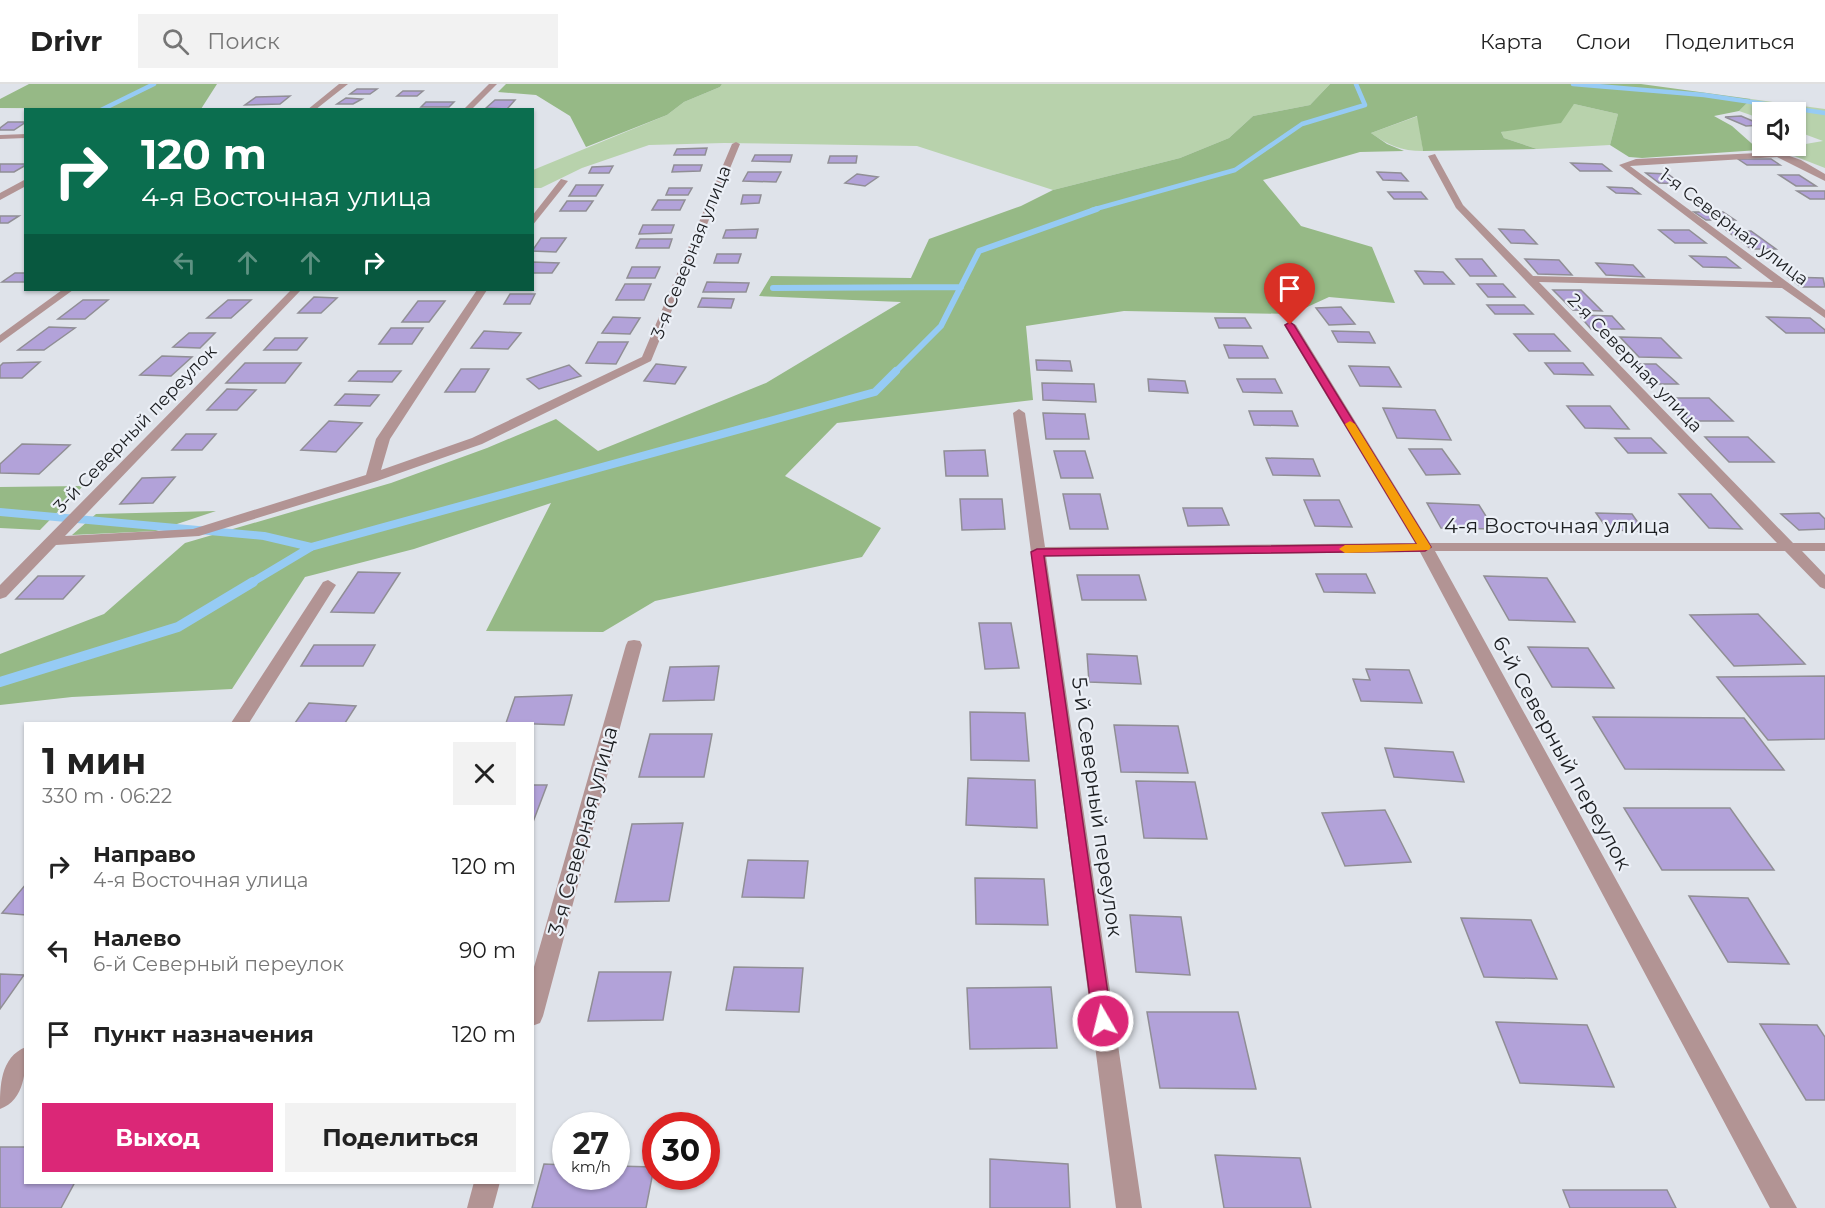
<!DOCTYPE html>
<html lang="ru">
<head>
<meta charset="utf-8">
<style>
  body { margin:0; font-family:Montserrat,sans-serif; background:#f2f2f2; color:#222; height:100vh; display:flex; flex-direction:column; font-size:22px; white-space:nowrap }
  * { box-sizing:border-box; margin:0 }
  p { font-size:20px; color:#767676 }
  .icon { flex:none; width:33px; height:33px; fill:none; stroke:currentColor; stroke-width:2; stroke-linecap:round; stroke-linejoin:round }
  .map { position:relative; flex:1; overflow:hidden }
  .drawer { position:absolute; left:24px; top:638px; width:510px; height:462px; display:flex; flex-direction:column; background:#fff; border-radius:0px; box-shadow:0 2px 4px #0004 }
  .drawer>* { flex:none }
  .guide { position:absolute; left:24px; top:24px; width:510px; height:183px; border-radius:0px; box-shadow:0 2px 4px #0004; background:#0b6e4f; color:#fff; overflow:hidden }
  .buttons { position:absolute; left:1752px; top:18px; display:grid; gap:12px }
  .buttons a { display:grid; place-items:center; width:54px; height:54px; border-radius:0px; background:#fff; box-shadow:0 2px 4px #0004; font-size:30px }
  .speed { position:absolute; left:552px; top:1028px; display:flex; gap:12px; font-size:30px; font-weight:700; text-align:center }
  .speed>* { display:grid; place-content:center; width:78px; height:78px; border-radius:50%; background:#fff; box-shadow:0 2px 4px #0004; line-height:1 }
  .speed small { font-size:15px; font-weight:400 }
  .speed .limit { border:9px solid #d22; background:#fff; color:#111 }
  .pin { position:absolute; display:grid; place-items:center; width:51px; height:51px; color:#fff; margin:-62px -26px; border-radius:50% 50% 50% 0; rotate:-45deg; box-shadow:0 0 6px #0007 }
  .pin .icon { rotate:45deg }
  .me { position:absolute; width:66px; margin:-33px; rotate:352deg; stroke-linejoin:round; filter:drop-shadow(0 0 4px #0008) }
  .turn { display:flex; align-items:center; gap:21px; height:126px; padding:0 18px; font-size:27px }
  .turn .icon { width:78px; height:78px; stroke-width:2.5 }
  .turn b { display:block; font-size:42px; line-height:51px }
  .lanes { display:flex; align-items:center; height:57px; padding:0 18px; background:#0003; justify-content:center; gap:30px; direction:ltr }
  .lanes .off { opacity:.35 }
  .round { display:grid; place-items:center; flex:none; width:63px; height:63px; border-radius:0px; background:#f2f2f2 }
  .head { display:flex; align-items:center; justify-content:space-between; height:102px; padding:0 18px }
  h1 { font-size:36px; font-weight:700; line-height:45px }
  .button { display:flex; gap:12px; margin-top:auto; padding:12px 18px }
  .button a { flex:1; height:69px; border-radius:0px; background:#db2777; color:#fff; font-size:24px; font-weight:700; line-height:69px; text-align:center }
  .button a+a { background:#f2f2f2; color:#222 }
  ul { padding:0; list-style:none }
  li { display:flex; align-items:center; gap:18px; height:84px; padding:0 18px }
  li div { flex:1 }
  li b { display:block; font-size:22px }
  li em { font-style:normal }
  header { display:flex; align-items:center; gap:36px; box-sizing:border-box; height:84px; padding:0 30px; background:#fff; border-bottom:2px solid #e0e0e0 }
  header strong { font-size:28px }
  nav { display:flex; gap:33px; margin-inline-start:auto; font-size:21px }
  .search { width:420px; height:54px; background:#f2f2f2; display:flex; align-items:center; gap:15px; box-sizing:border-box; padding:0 21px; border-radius:0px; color:#767676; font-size:22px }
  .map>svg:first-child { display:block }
  .green { fill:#b8d2ac }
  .forest { fill:#96b986 }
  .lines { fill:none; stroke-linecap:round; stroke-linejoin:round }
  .stream-far3 { stroke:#96cbf4; stroke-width:4.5 }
  .stream-far2 { stroke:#96cbf4; stroke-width:6 }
  .stream-far1 { stroke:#96cbf4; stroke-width:8 }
  .stream { stroke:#96cbf4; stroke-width:10 }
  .building { fill:#b2a2d9; stroke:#908e95; stroke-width:1.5 }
  .minor { fill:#b29494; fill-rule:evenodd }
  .route { fill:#db2777; stroke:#8e194d; stroke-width:1.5 }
  .slow { fill:#f59e0b }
  .labels { text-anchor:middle; stroke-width:4.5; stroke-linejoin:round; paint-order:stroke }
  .far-street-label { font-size:18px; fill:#1d1f22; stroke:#ecf0f7 }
  .street-label { font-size:21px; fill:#1d1f22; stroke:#ecf0f7 }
</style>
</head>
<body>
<header>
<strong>Drivr</strong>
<div class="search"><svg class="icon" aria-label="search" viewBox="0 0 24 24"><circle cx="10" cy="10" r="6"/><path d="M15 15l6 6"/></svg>Поиск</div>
<nav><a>Карта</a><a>Слои</a><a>Поделиться</a></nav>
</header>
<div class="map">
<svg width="1825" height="1124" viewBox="0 0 1825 1124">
  <rect width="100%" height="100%" fill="#dfe3ea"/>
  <path class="green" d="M722 0H1330L1310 21 1253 32 1229 54 1180 74 1053 106 917 62 724 59 649 61 582 84 541 104H533V86L667 31 684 18 720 3Z
    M1751 15 1825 25V84L1776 65 1823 57 1796 47V28H1762V35L1739 27Z
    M1574 20 1618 30 1610 61 1537 65 1504 54 1501 48 1521 43Z
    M1418 32 1423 67C1401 67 1388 61 1371 49Z"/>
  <path class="forest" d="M29 0H217L201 25 0 24V15Z
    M506 0H722L720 3 684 18 667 31 586 63 570 32 536 11 498 8Z
    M1330 0H1641L1751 15 1739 27 1714 32 1732 42 1759 66 1642 74 1629 73 1610 61 1618 30 1574 20 1561 39 1501 48 1504 54 1537 65 1423 67 1417 32 1371 49 1387 60 1404 67 1360 68 1263 96 1301 142 1372 163 1395 219 1329 213 1292 230 1124 227 1026 242 1033 316 837 339 785 392 881 444 862 473 655 517 603 548 486 547 551 419 414 465 305 493 232 605 72 613 0 621V570L104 530 185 459 391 399 487 364 556 335 598 367 766 299 901 218 759 212 771 192 911 194 929 155 1021 122 1053 106 1180 74 1229 54 1253 32 1310 21Z
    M83 402 40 446 0 444V403Z
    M216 427 156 447 72 451 96 430Z"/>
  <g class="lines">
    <path class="stream-far3" d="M1573 0 1704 11 1825 29
      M101 26 154 0
      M1092 126 1235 86 1302 40 1365 21 1356 0"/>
    <path class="stream-far2" d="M773 204 961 203
      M894 289 941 242 979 167 1097 125"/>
    <path class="stream-far1" d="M0 428 264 452 311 463
      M251 499 311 463 875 308 896 287"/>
    <path class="stream" d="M0 598 178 543 253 498"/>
  </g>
  <path class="building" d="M357 5H377L370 10H350Z
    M403 7H423L417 12H397Z
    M290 12 280 20 245 21 256 13Z
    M346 14 362 15 353 20H337Z
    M495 16H515L507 25 486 24Z
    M426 18H454L449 23H421Z
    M1741 32 1762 41 1746 42 1725 33Z
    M8 38H26L14 46H0V44Z
    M707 64 705 71H674L677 65Z
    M755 71H792L790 78 752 77Z
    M830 72H857L856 79H828Z
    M1738 75H1771L1780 81H1747Z
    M1571 79 1602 80 1611 87H1580Z
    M0 80H26V81L14 88H0Z
    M674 81H702L700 87 672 88Z
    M613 82 609 89H589L592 83Z
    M748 88H781L776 98 743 97Z
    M1377 88 1401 89 1408 97 1383 96Z
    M1646 89 1668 90 1681 100 1659 99Z
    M857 90 878 93 865 102 845 99Z
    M1779 91H1799L1816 102H1796Z
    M576 101H603L596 112H569Z
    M1608 103 1632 104 1640 110 1616 109Z
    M669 104H692L688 111H666Z
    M1797 107H1825V115H1810Z
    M1388 108H1421L1427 115H1394Z
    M743 111H761L759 119 741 120Z
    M658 116H685L680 126H652Z
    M567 117H593L586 127H560Z
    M1694 128H1723L1735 136H1706Z
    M0 132H19L8 139H0Z
    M643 141H674L671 149 639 150Z
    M758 145 756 154H723L726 146Z
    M1499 145 1524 146 1537 160 1511 159Z
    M1659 146H1689L1706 159H1675Z
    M1727 147H1751L1776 165H1751Z
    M541 154H566L556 168 532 167Z
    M640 155H672L669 164H636Z
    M717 170H741L738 179H714Z
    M1690 172 1726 173 1740 184 1703 183Z
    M1456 175H1482L1496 192H1470Z
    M1525 175 1559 176 1572 191 1538 190Z
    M532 178 559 179 552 189H532Z
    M1596 179 1633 181 1644 193 1606 191Z
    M632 183H660L655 194H627Z
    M1415 187 1443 188 1454 200H1424Z
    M15 189H26V198H2Z
    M1788 193 1823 194 1825 203H1801Z
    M707 198 749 199 746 208H703Z
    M625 200H651L644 216H616Z
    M1477 200H1503L1515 213H1488Z
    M1553 206H1581L1602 227 1573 226Z
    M510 210H535L530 220H504Z
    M314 213 337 214 321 229H298Z
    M702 214 734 215 731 224 698 223Z
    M83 216H108L85 235H58Z
    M228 216H251L231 234H207Z
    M418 217H445L429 238H402Z
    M1487 221H1524L1533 230H1495Z
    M1341 223 1355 240 1329 241 1316 224Z
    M1579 231 1612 232 1624 245H1591Z
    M613 233 640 234 630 250 602 249Z
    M1767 233 1810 234 1825 246V249H1786Z
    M1215 234H1245L1251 244H1219Z
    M49 243 75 244 44 266H18Z
    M391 244H423L412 260H379Z
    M484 247 521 249 508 265 471 264Z
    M1332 247 1369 248 1375 259 1338 258Z
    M189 249H215L200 264 173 263Z
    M1514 250H1554L1570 267H1529Z
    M1620 253 1661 254 1681 274 1639 273Z
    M275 254H307L297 266H264Z
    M598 258H628L616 280 586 279Z
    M1224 261 1262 262 1268 274H1229Z
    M162 272 192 273 171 292 140 291Z
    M1036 276 1070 277 1072 287 1037 286Z
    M40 278 22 294H0V282L3 279Z
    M245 279H301L285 299H226Z
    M1545 279H1583L1593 291 1554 290Z
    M656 280 686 283 675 300 644 297Z
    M1631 280H1656L1678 300H1652Z
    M569 281 581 292 539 305 527 295Z
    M1349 282 1389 283 1401 303 1360 302Z
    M461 285H489L475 308H445Z
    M358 287H401L392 298 349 297Z
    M1148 295 1185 297 1188 309 1149 307Z
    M1237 295H1275L1282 309 1243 308Z
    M1042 299 1094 300 1096 318 1043 316Z
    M227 305 256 306 237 326H207Z
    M345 310 379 311 370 322 335 321Z
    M1666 314H1709L1733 337H1689Z
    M1567 322H1610L1629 345 1585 344Z
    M1383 324 1435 326 1451 356 1397 354Z
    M1249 327H1292L1298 342 1254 341Z
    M1043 329 1085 330 1089 355H1046Z
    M329 337 362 339 336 368 301 366Z
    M186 350H216L202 366H172Z
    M1705 353H1748L1774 378H1729Z
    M1615 354H1651L1666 369H1628Z
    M22 360 70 361 39 390 0 389V380Z
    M1409 365H1442L1460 390 1426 391Z
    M985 366 988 392H946L944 367Z
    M1054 367H1085L1093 394H1061Z
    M1266 374 1313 375 1320 392 1273 391Z
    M175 393 153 419 120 420 142 394Z
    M1063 410H1100L1108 445H1070Z
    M1679 410H1711L1742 445 1709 444Z
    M960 415H1002L1005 445 962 446Z
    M1304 416H1339L1352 443 1315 442Z
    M1427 419 1479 421 1494 445 1441 444Z
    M1183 424H1222L1229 441 1188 442Z
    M1596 429 1632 430 1644 447 1608 446Z
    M1819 429 1825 435V445L1799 446 1781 430Z
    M358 488 400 489 374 529 331 528Z
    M1316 490H1366L1375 509 1324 508Z
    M1077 491H1139L1146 516H1082Z
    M38 492H84L63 515H16Z
    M1484 492 1547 494 1575 538 1509 536Z
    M1758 530 1805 580 1734 582 1690 531Z
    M979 539H1011L1019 584 985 585Z
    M314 561H375L363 582H301Z
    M1528 563 1588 564 1614 604 1552 603Z
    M1087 570 1137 572 1141 600 1089 598Z
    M719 582 714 616 663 617 670 583Z
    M1366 585 1409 586 1422 619 1361 617 1353 595 1370 596Z
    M1825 592V655L1768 656 1717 593Z
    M572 611 564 641 506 639 515 613Z
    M309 619 356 622 345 639H295Z
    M970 628 1025 629 1029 677 971 676Z
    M1593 633 1744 634 1784 686 1625 685Z
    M1114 641 1178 642 1188 689 1121 688Z
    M650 650H712L704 693H639Z
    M1385 664 1453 668 1464 698 1394 693Z
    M968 694 1035 696 1037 744 966 741Z
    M1136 697 1195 698 1207 755 1144 754Z
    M532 701H547L533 738H532Z
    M1624 724H1730L1774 786H1662Z
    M1385 726 1411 778 1345 782 1322 729Z
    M683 739 669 817 615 818 632 740Z
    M748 776 808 777 804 814 742 813Z
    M975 794 1044 795 1048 841 976 840Z
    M26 800V831L2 829Z
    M1689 812 1748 814 1789 880 1728 878Z
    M1130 831 1181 833 1190 891 1136 888Z
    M1461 834 1531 836 1557 895 1484 893Z
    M734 883 803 884 799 928 726 926Z
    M599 888H671L663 936 588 937Z
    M0 890 24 891 0 925Z
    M1051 903 1057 964 970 965 967 904Z
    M1147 928H1238L1256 1005 1160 1004Z
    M1496 938 1587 941 1614 1003 1520 999Z
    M1760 940 1817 941 1825 953V1016H1806Z
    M0 1063H26V1098H75L61 1124H0Z
    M1215 1071 1300 1074 1311 1124H1224Z
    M990 1075 1068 1080 1070 1124H990Z
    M544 1080 566 1081V1092H616V1082L654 1083 646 1124H532Z
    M1563 1106H1667L1676 1124H1570Z"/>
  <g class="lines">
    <path class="minor" d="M339 0H348L315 26H307Z
      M489 0H497L471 26H463Z
      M26 50V54L0 55V51Z
      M736 58 740 60 651 277 482 360 377 397 199 452 56 461 6 513 0 515V501L291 206H301L65 452 193 445 366 391 376 355 477 206H487L390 355 381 386 472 354 642 273 732 60Z
      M1778 68 1801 76 1825 90V97L1777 73 1630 82 1825 226V234L1782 204 1539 198 1793 459H1825V467H1802L1825 491V505L1820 503 1785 467H1435L1797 1124H1770L1420 468 1046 472 1142 1124H1116L1013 329 1019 325 1025 329 1045 463 1415 459 1284 241 1290 238 1296 241 1430 459H1777L1456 124 1428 72 1435 70 1463 121 1533 192 1773 198 1619 81 1636 75Z
      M26 95V102L0 116V109Z
      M561 95 568 97 532 142V132Z
      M62 206H73L0 259V251Z
      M328 496 336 501 249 639H231L323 498Z
      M634 556 640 557 642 561 543 932 540 939 532 942V890L626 561 628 557Z
      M26 963C26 986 25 1016 0 1025 0 1003 0 973 26 963Z
      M474 1098H500L493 1124H467Z"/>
  </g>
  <path class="route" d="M1290 238 1294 241 1431 463 1425 467 1044 472 1112 937 1109 943 1103 945 1096 943 1093 937 1031 468 1037 465 1417 460 1285 241Z"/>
  <path class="slow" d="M1350 337 1355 340 1431 463 1429 466 1345 469 1339 465 1345 461 1417 460 1345 340Z"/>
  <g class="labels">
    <g class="far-street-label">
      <text transform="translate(1734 143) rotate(37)" y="6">1-я Северная улица</text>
      <text transform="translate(691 168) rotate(-68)" y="6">3-я Северная улица</text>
      <text transform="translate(1635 279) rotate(46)" y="6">2-я Северная улица</text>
      <text transform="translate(135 345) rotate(-46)" y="6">3-й Северный переулок</text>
    </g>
    <g class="street-label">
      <text x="1557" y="449">4-я Восточная улица</text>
      <text transform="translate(1562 669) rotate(61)" y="7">6-й Северный переулок</text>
      <text transform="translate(1097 723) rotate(82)" y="7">5-й Северный переулок</text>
      <text transform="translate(583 747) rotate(-75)" y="7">3-я Северная улица</text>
    </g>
  </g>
</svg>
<div class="buttons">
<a><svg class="icon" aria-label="sound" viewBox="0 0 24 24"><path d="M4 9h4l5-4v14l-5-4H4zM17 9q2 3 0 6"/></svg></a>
</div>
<div class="speed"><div>27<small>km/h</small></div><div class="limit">30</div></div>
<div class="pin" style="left:1290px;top:241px;background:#d93025"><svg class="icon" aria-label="arrive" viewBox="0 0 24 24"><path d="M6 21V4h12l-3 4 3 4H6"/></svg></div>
<svg class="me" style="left:1103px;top:937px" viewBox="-20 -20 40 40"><circle r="17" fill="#db2777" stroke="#fff" stroke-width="3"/><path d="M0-11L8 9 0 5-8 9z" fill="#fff"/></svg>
<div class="guide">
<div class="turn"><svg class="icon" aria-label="right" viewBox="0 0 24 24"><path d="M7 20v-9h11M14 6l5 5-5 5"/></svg><div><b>120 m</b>4-я Восточная улица</div></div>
<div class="lanes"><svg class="icon off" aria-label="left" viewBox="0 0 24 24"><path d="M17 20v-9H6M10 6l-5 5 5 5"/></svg><svg class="icon off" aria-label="ahead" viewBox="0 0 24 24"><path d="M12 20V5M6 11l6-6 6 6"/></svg><svg class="icon off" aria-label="ahead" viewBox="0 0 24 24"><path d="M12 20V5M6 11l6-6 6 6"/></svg><svg class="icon" aria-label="right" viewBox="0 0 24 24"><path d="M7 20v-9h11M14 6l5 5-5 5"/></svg></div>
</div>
<section class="drawer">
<div class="head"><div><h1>1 мин</h1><p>330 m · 06:22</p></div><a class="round"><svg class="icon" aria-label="close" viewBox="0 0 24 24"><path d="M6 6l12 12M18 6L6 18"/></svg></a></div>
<ul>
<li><svg class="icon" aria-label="right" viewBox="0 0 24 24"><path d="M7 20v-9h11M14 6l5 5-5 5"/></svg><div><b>Направо</b><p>4-я Восточная улица</p></div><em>120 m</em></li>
<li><svg class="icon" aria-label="left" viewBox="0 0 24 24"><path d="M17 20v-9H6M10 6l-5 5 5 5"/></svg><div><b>Налево</b><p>6-й Северный переулок</p></div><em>90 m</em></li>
<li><svg class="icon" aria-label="arrive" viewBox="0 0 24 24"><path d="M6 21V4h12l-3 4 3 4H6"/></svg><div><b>Пункт назначения</b></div><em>120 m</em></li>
</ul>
<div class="button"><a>Выход</a><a>Поделиться</a></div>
</section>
</div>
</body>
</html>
